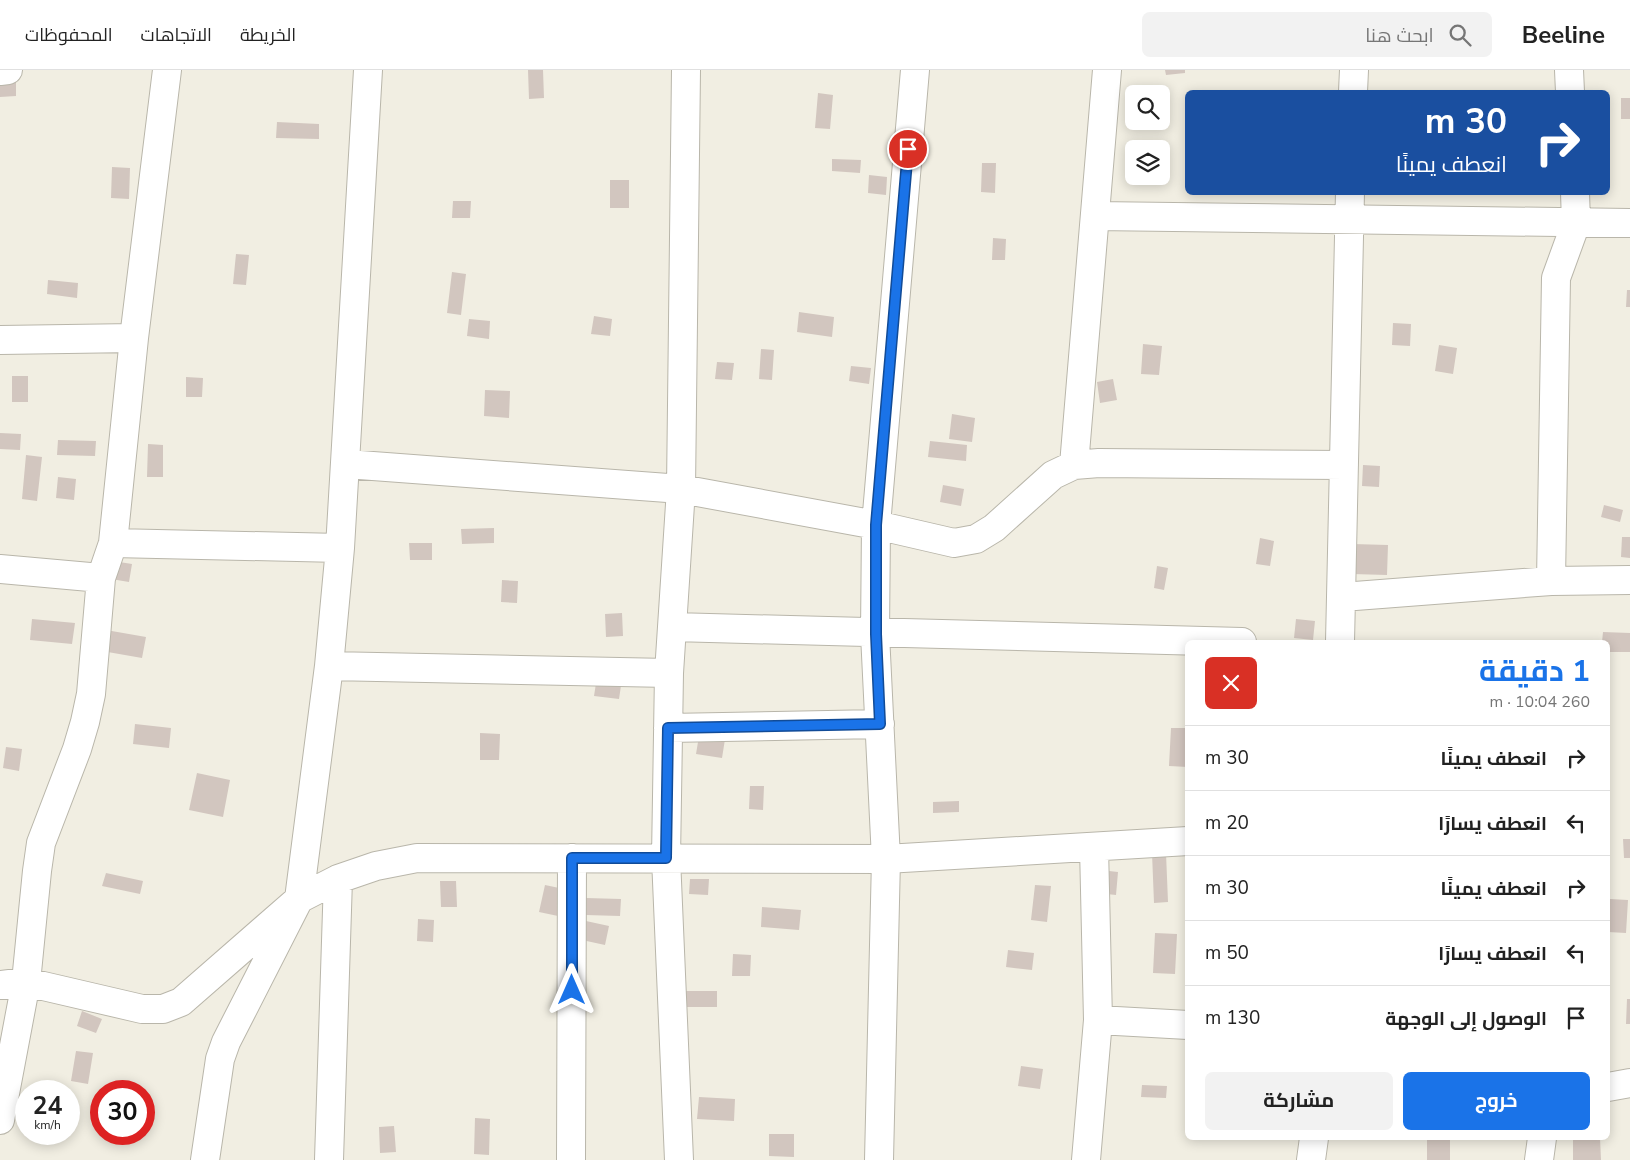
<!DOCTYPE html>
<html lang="ar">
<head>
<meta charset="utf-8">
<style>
  body { margin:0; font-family:"Nunito Sans",Cairo,sans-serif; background:#f2f2f2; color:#222; direction:rtl; height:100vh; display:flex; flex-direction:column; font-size:19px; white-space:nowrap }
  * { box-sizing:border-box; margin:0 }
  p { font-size:16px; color:#767676 }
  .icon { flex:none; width:28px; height:28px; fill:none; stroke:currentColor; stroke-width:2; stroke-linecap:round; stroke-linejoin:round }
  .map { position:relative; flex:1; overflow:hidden; direction:ltr }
  .panel { position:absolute; left:1185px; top:570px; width:425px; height:500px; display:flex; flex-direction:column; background:#fff; border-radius:8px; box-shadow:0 2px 12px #0003; direction:rtl }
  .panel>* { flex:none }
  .guide { position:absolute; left:1185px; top:20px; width:425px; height:105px; border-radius:8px; box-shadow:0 2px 12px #0003; direction:rtl; background:#1a4fa0; color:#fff; overflow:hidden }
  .buttons { position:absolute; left:1125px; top:15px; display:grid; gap:10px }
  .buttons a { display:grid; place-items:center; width:45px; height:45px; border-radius:8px; background:#fff; box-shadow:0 2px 12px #0003; font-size:25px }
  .speed { position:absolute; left:15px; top:1010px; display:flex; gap:10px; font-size:25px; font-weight:700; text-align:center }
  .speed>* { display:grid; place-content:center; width:65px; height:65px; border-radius:50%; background:#fff; box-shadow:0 2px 12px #0003; line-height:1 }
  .speed small { font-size:12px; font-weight:400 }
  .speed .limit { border:8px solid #d22; background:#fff; color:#111 }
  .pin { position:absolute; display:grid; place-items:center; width:42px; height:42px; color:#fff; margin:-21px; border:2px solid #fff; border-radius:50%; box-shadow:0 1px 5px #0007 }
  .me { position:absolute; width:55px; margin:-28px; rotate:0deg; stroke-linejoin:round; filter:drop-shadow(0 0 4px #0008) }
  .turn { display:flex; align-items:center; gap:18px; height:105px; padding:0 20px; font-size:22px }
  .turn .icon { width:65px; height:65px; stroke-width:2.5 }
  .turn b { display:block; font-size:35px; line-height:42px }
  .round { display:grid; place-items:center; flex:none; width:52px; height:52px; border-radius:8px; background:#f2f2f2 }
  .summary { display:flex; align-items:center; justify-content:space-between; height:85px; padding:0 20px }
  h1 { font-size:30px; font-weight:700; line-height:38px; color:#1a73e8 }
  .cta { display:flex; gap:10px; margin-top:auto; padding:10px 20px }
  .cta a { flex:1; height:58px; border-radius:8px; background:#1a73e8; color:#fff; font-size:20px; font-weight:700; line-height:58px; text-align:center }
  .cta a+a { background:#f2f2f2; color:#222 }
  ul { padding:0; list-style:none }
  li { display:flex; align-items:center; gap:15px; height:65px; padding:0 20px; border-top:1px solid #e0e0e0 }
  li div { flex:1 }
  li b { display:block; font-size:19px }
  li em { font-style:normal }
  header { display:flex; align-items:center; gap:30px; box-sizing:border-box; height:70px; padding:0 25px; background:#fff; border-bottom:1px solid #e0e0e0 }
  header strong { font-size:24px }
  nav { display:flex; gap:28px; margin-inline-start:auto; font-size:18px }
  .search { width:350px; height:45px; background:#f2f2f2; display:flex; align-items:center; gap:12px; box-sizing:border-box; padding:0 18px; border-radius:8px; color:#767676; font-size:19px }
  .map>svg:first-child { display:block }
  .building { fill:#d2c6bf }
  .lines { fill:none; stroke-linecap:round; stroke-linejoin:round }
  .minor-casing { stroke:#b9b6aa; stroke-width:30 }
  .minor { stroke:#fff; stroke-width:28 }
  .route-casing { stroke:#114b97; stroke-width:12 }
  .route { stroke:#1a73e8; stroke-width:9 }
</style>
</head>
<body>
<header>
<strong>Beeline</strong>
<div class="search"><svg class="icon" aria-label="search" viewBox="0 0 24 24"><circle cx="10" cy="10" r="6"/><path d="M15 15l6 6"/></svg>ابحث هنا</div>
<nav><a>الخريطة</a><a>الاتجاهات</a><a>المحفوظات</a></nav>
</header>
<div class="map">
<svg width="1630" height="1090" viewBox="0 0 1630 1090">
  <rect width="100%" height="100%" fill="#f1eee2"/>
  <path class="building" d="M528 0H543L544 28 529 29Z
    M1165 0H1185V3L1166 5Z
    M16 7V26L0 27V8Z
    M818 23 833 25 830 59 815 58Z
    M1621 28H1630V49H1621Z
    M277 52 319 54V69L276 68Z
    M832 89 861 90 860 103 832 101Z
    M982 93H996L995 123 981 122Z
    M112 97 130 98 129 129 111 128Z
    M869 105 887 107 886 125 868 123Z
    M610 110H629V138H610Z
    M453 131H471L470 148H452Z
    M993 168 1006 169 1005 190H992Z
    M236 184 249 185 246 215 233 214Z
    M452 202 466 204 461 245 447 243Z
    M48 210 78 213 77 228 47 224Z
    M1627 220H1630V237H1626Z
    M799 242 834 247 832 267 797 262Z
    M594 246 612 249 610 266 591 264Z
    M469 249 490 251 489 269 467 266Z
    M1393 253 1411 254 1410 276 1392 275Z
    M1143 274 1162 276 1159 305 1141 304Z
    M1439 275 1457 278 1453 304 1435 301Z
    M761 279 774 280 772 310 759 309Z
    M717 292 734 293 732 310 715 309Z
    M851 296 871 298 869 314 849 311Z
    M12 306H28V332H12Z
    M186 307 203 308 202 327H186Z
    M1113 309 1117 330 1100 333 1097 312Z
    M485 320 510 321 509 348 484 346Z
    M952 344 975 348 972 372 949 369Z
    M0 363 21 364 20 380 0 379Z
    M58 370 96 371 95 386 57 385Z
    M930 371 967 375 966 391 928 387Z
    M148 374 163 375V407H147Z
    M26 385 42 387 37 431 22 429Z
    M1363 395 1380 396 1379 417 1362 416Z
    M58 407 76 409 74 430 56 428Z
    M943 415 964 419 961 436 940 432Z
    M1604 435 1623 440 1620 452 1601 447Z
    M494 458V473L462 474 461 459Z
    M1622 467H1630V488L1621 487Z
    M1260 468 1274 471 1270 496 1256 494Z
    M409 473H432V490H410Z
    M1353 474 1388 475 1387 505 1352 504Z
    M113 491 132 494 129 512 111 509Z
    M1157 496 1168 498 1164 520 1154 518Z
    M502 510 518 511 517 533 501 532Z
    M622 543 623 566 606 567 605 544Z
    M32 549 75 553 72 574 30 570Z
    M1296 549 1315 551 1313 570 1294 568Z
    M106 560 146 567 142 588 102 581Z
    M1603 562 1630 563V582H1608V572H1602Z
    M597 607 622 609 619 629 594 626Z
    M135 654 171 658 169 678 133 674Z
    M1171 658H1188V697L1169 696Z
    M700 660 726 663 722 688 696 684Z
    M480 663 500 664 499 690H480Z
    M6 677 22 679 19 701 3 698Z
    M197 703 230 710 223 747 189 740Z
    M750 716H764L763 740 749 739Z
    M959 731V742L933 743V732Z
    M1623 769H1630V788H1624Z
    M1152 783H1166L1168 832 1154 833Z
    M1100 800 1118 802 1116 825 1097 823Z
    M106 803 143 811 140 824 102 816Z
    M690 809H709L708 825 689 824Z
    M440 811H456L457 837H441Z
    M545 815 564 819 558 846 539 842Z
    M1035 815 1051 816 1047 852 1031 850Z
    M586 828 621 829 620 846 586 845Z
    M1610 829 1628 830 1626 863 1608 862Z
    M762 837 801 840 799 860 761 857Z
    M418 849 434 850 433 872 417 871Z
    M586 851 609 856 605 875 582 870Z
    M1155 863 1177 864 1175 904 1153 903Z
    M1008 880 1034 883 1032 900 1006 897Z
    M733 884 751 885 750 906H732Z
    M674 921H717V937H674Z
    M1627 929H1630V954H1626Z
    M82 941 102 949 96 963 77 956Z
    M76 981 93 983 88 1014 71 1011Z
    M1021 996 1043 999 1040 1019 1018 1016Z
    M1142 1015 1167 1016 1166 1028 1141 1027Z
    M699 1027 735 1029 734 1051 697 1049Z
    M475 1048 490 1049 489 1085 474 1084Z
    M394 1056 396 1082 380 1083 379 1057Z
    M769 1064H794V1087L769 1086Z
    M1427 1068H1450V1090H1427Z
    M1573 1068H1600L1601 1090H1573Z"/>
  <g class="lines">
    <defs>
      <path id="minor" d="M1569 0 1570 22
        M0 1 8 0
        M1353 22 1354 0
        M1095 146 1630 153
        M0 270 134 268
        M346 394 681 419 876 455 954 473 976 469 994 458 1053 405 1074 395 1099 393 1344 395
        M1074 395 1107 0
        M113 473 340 478
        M0 499 101 508
        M1551 511 1556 208 1576 153 1575 122
        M1342 527 1551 511 1630 510
        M673 557 1242 572
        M1340 572 1350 122
        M329 596 669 603
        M668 658 880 654
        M0 915 26 912 142 939H163L181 932 299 829 338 809 376 796 417 788 886 789 1188 771
        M1098 950 1188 955
        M1608 1017 1630 1013
        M0 1050 26 912 37 801 41 773 77 679 85 652 91 624 101 508 113 473 134 268 167 0
        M205 1090 220 989 226 972 299 829 329 596 340 478 368 0
        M329 1090 338 809
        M571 1090 572 788
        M679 1090 666 788 669 603 681 419 686 0
        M879 1090 886 789 875 564 876 455 915 0
        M1086 1090 1098 950 1094 777
        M1311 1090 1314 1068
        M1539 1090 1542 1068"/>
    </defs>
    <use href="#minor" class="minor-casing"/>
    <use href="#minor" class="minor"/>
  </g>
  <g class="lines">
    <defs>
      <path id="route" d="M572 920V788H666L668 658 880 654 876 564V455L908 79"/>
    </defs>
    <use href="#route" class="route-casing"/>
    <use href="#route" class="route"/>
  </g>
</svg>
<div class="buttons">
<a><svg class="icon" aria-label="search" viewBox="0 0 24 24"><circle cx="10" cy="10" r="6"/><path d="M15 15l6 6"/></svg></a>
<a><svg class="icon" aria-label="layers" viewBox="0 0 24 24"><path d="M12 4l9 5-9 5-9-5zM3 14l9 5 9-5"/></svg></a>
</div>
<div class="speed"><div>24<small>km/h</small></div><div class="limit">30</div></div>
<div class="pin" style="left:908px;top:79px;background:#d93025"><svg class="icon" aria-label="arrive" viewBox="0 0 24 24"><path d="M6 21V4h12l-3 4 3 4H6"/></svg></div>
<svg class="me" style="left:572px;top:920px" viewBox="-20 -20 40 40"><path d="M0-17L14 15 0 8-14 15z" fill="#1a73e8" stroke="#fff" stroke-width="4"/></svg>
<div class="guide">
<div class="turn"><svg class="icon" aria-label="right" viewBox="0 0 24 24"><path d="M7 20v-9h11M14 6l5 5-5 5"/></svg><div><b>30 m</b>انعطف يمينًا</div></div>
</div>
<section class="panel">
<div class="summary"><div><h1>1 دقيقة</h1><p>260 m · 10:04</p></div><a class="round" style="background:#d93025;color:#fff"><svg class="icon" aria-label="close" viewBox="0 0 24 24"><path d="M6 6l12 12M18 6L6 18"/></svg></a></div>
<ul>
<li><svg class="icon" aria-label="right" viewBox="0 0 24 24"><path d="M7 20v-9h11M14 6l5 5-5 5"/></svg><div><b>انعطف يمينًا</b></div><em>30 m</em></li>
<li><svg class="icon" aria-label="left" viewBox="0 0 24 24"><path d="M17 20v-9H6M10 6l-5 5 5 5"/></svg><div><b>انعطف يسارًا</b></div><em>20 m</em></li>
<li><svg class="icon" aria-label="right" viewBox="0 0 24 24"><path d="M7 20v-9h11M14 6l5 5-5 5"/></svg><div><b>انعطف يمينًا</b></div><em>30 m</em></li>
<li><svg class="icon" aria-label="left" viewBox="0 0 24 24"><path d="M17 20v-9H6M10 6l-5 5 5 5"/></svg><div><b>انعطف يسارًا</b></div><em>50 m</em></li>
<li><svg class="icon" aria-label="arrive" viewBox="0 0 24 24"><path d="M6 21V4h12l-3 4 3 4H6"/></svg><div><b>الوصول إلى الوجهة</b></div><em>130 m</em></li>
</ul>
<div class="cta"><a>خروج</a><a>مشاركة</a></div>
</section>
</div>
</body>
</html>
